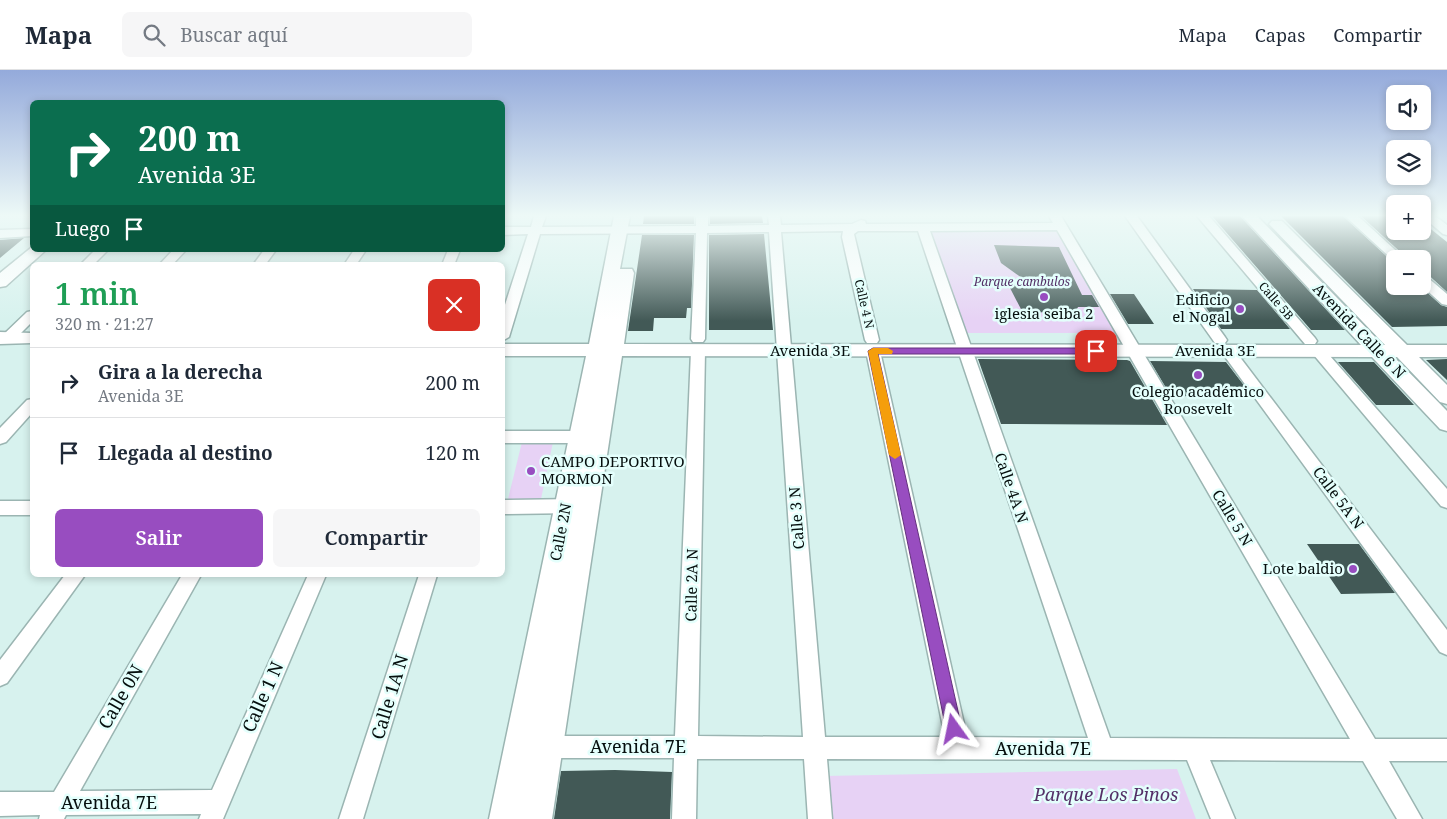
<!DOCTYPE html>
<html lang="es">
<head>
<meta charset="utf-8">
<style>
  body { margin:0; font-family:"Noto Serif",serif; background:#f6f6f7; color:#1f2937; height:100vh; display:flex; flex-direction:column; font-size:19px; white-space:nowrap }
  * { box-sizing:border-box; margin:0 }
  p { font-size:16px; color:#747a83 }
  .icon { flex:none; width:28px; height:28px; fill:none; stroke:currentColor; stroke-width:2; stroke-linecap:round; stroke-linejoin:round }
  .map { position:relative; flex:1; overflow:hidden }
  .drawer { position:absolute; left:30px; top:192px; width:475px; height:315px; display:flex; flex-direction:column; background:#fff; border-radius:8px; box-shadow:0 2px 8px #0003 }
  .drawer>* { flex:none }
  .hud { position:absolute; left:30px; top:30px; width:475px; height:152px; border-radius:8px; box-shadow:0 2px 8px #0003; background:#0b6e4f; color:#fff; overflow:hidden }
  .buttons { position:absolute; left:1386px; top:15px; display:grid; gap:10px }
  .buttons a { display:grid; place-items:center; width:45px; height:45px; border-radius:8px; background:#fff; box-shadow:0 2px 8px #0003; font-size:25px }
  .pin { position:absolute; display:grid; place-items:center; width:42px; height:42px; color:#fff; margin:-21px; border-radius:10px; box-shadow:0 2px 8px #0006 }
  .me { position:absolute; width:55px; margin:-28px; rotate:348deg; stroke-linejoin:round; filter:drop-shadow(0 0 4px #0008) }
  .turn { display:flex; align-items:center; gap:18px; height:105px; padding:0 25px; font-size:22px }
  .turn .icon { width:65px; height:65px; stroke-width:2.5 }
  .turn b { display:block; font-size:35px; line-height:42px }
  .then { display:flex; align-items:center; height:48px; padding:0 25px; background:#0003; gap:10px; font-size:19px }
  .round { display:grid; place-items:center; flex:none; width:52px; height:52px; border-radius:8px; background:#f6f6f7 }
  .summary { display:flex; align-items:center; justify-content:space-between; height:85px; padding:0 25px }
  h1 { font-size:30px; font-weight:600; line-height:38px; color:#1e9e55 }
  .cta { display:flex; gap:10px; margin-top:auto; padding:10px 25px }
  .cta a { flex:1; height:58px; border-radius:8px; background:#984dc0; color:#fff; font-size:20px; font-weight:600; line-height:58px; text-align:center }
  .cta a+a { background:#f6f6f7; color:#1f2937 }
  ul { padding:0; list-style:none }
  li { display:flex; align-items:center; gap:15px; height:70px; padding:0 25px; border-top:1px solid #e0e1e3 }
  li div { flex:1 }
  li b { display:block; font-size:19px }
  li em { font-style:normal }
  header { display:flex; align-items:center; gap:30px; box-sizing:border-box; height:70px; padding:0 25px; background:#fff; border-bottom:1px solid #e0e1e3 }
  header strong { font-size:24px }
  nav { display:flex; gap:28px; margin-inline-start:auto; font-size:18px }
  .search { width:350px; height:45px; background:#f6f6f7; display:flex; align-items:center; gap:12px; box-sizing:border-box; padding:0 18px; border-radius:8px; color:#747a83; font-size:19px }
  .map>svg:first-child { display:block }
  .green { fill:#e7d2f5 }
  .building { fill:#425956 }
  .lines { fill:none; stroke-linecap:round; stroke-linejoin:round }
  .minor-casing { stroke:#9bb5b2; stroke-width:3 }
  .tertiary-casing { stroke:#9bb5b2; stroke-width:3 }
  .minor { fill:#fff; fill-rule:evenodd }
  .tertiary { fill:#fff; fill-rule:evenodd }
  .route { fill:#984dc0; stroke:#63327d }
  .slow { fill:#f59e0b }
  .poi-dot { fill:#984dc0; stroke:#e4fffc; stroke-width:2 }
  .labels { text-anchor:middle; stroke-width:5; stroke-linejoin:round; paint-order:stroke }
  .far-park-label { font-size:12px; font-style:italic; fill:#543067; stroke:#e4fffc }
  .far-street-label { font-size:12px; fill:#060f0e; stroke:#e4fffc }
  .poi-label { font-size:15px; fill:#060f0e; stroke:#e4fffc; text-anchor:end }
  .street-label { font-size:15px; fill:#060f0e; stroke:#e4fffc }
  .near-street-label { font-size:18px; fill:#060f0e; stroke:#e4fffc }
  .near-park-label { font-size:18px; font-style:italic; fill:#543067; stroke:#e4fffc }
</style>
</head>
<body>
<header>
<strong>Mapa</strong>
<div class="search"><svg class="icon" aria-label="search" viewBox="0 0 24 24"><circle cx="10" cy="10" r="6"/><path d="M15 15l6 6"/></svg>Buscar aquí</div>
<nav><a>Mapa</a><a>Capas</a><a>Compartir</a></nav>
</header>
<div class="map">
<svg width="1447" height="749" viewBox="0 0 1447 749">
  <rect width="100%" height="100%" fill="#d7f2ee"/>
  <path class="green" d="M927 161H1058L1117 263H962Z
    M522 372H553L541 429H508Z
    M1177 699 1196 749H828L824 706Z"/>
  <path class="building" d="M644 146H694V154H643Z
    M710 146H762L763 153 710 154Z
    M1212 146H1240L1345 260H1311Z
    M1281 146H1343L1395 194V216H1420L1441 235 1447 237V256L1392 257Z
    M1361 146H1395V161H1422V152L1447 172V222L1422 199V189L1407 188Z
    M764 164 773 260H709V165Z
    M642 165H694L691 238H687L686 248H654L653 261H628Z
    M24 168 0 188V170Z
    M994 175 1059 177 1082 225H1092L1099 237H1078L1076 241 1023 243 1010 218 1022 208 1001 193Z
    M1193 219 1257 220 1290 259H1221Z
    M1110 224H1134L1154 254H1128Z
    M978 289 1127 290 1130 291 1167 355 1001 354Z
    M1447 289V310L1426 290Z
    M1150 291 1226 292 1246 318 1172 328Z
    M1338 292H1374L1414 335H1376Z
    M1307 474H1359L1395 523 1341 524Z
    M615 700 672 702 670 749H554L561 701Z"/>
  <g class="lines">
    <defs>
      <path id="minor" d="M534 146H546L542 157 696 156V146H708V156L769 155 768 146H780L781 155 852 154 861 150 865 151 866 154 1053 153 1049 146H1061L1375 669H1447V691H1389L1422 749H1397L1363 691 1210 690 1235 749H1211L1187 690 827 689 832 749H808L804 689H697L696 749H672L674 688H542L534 685 531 677 534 669 542 666H675L691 281 693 278H703L705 281 698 666 803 667 769 162 707 163 705 269 703 272H693L691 269 696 163 540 164 509 267 502 271V244L528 164 502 165V157H531ZM1057 160 1350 669 1110 668 930 161ZM843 161 842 167 865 270 867 273H877L879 270 854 164 858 161H918L1088 668 967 667 880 281 878 278H868L866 281 945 667H825L781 162Z
        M1125 146H1137L1225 267 1227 270 1225 273H1215Z
        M1197 146H1209L1315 268 1317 271 1315 274H1305Z
        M1345 146H1358L1405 189H1395V192Z
        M1422 146H1435L1447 155V165L1443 164Z
        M32 159V166L0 168V160Z
        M95 180H108L93 195H80Z
        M173 180H186L172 195H159Z
        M264 180H276L265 195H253Z
        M354 180H366L356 195H344Z
        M448 180H460L454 195H442Z
        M1422 206 1427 207 1447 224V235L1442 234 1422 216Z
        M32 241V252L13 271H3L1 268 3 265 27 242Z
        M1228 277 1233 278 1447 560V585L1440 582 1223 284 1221 281 1223 278Z
        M1318 277 1323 278 1447 419V438L1441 436 1313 284 1311 281 1313 278Z
        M32 329V343L6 372 0 374V358L27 330Z
        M502 361H582L588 363 590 367 588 371 582 373H502Z
        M576 429 582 431 585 436 582 441 576 443 502 444V430Z
        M0 431H32V445H0Z
        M65 505H85L7 613 0 616V590Z
        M182 505H201L80 721 212 720 308 505H326L223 749H199L201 744 66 745 64 749H39L40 745 0 746V722H54Z
        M419 505H437L363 749H339Z"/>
      <path id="tertiary" d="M614 146H630L620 199H632L634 203 624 274 1361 275 1242 146H1257L1383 275H1385L1269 154 1272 151H1282L1407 275H1447V287H1419L1447 315V334L1440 332 1397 287H1394L1447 341V361L1440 359 1372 287 622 286 552 749H489L586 286H502V274H589Z
        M32 177V180H46L6 216 0 217V203Z
        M0 262 32 263V273L0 274Z"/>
    </defs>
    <use href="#minor" class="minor-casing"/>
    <use href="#tertiary" class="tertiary-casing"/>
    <use href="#minor" class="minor"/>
    <use href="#tertiary" class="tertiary"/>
  </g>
  <linearGradient id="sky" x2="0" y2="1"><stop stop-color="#94aadb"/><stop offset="0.58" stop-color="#edf9f7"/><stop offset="1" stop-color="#edf9f7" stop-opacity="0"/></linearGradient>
  <rect width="1447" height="251" fill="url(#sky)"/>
  <path class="route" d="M873 278H1096L1101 281 1096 284H878L962 659 959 665 954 667 948 665 946 659 868 281Z"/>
  <path class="slow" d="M888 278 893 281 892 284H878L901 385 895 389 889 385 868 281 873 278Z"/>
  <g class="poi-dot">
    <circle cx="1044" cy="227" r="5"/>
    <circle cx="1240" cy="239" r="5"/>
    <circle cx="1198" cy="305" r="5"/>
    <circle cx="531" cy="401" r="5"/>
    <circle cx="1353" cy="499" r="5"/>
  </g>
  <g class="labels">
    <g class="far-park-label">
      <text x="1022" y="216">Parque cambulos</text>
    </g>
    <g class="far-street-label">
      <text transform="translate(1276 231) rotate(49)" y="4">Calle 5B</text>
      <text transform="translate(864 234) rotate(77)" y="4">Calle 4 N</text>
    </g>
    <g class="poi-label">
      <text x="1230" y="235">Edificio<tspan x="1230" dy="17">el Nogal</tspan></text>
      <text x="1044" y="249" text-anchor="middle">iglesia seiba 2</text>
      <text x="1198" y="327" text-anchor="middle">Colegio académico<tspan x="1198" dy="17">Roosevelt</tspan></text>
      <text x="541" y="397" text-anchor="start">CAMPO DEPORTIVO<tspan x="541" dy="17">MORMON</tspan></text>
      <text x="1343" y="504">Lote baldio</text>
    </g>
    <g class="street-label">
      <text transform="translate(1359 261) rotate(46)" y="5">Avenida Calle 6 N</text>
      <text x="810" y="286">Avenida 3E</text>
      <text x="1215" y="286">Avenida 3E</text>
      <text transform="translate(1011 418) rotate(71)" y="5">Calle 4A N</text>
      <text transform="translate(1338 428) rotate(53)" y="5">Calle 5A N</text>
      <text transform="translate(797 448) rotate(-94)" y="5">Calle 3 N</text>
      <text transform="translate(1232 448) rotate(59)" y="5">Calle 5 N</text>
      <text transform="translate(561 462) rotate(-79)" y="5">Calle 2N</text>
      <text transform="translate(692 515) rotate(-89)" y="5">Calle 2A N</text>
    </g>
    <g class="near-street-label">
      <text transform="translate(121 627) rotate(-60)" y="6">Calle 0N</text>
      <text transform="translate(263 627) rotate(-66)" y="6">Calle 1 N</text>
      <text transform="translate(390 627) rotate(-73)" y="6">Calle 1A N</text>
      <text x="638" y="683">Avenida 7E</text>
      <text x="1043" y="685">Avenida 7E</text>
      <text x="109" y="739">Avenida 7E</text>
    </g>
    <g class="near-park-label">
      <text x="1106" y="731">Parque Los Pinos</text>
    </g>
  </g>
</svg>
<div class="buttons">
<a><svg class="icon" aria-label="sound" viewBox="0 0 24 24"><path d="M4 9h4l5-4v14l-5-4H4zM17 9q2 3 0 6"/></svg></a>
<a><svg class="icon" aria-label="layers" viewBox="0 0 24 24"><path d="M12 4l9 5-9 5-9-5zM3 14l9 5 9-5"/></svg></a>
<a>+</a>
<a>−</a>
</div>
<div class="pin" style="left:1096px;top:281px;background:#d93025"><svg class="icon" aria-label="arrive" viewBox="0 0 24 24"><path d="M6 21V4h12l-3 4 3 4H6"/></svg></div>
<svg class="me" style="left:954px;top:659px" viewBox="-20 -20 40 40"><path d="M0-17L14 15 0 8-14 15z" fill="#984dc0" stroke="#fff" stroke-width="4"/></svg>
<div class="hud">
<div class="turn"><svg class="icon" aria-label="right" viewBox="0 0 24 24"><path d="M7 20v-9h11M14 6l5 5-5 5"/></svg><div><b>200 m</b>Avenida 3E</div></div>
<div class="then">Luego<svg class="icon" aria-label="arrive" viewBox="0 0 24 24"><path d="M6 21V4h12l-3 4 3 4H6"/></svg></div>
</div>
<section class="drawer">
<div class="summary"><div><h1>1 min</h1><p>320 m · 21:27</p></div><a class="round" style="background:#d93025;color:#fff"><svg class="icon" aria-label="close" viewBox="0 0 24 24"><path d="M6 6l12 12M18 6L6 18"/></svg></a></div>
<ul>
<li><svg class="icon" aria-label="right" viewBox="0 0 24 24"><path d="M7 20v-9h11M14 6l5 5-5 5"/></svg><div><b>Gira a la derecha</b><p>Avenida 3E</p></div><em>200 m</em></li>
<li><svg class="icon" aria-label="arrive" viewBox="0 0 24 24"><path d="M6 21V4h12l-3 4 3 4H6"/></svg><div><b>Llegada al destino</b></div><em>120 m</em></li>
</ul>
<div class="cta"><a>Salir</a><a>Compartir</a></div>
</section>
</div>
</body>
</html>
